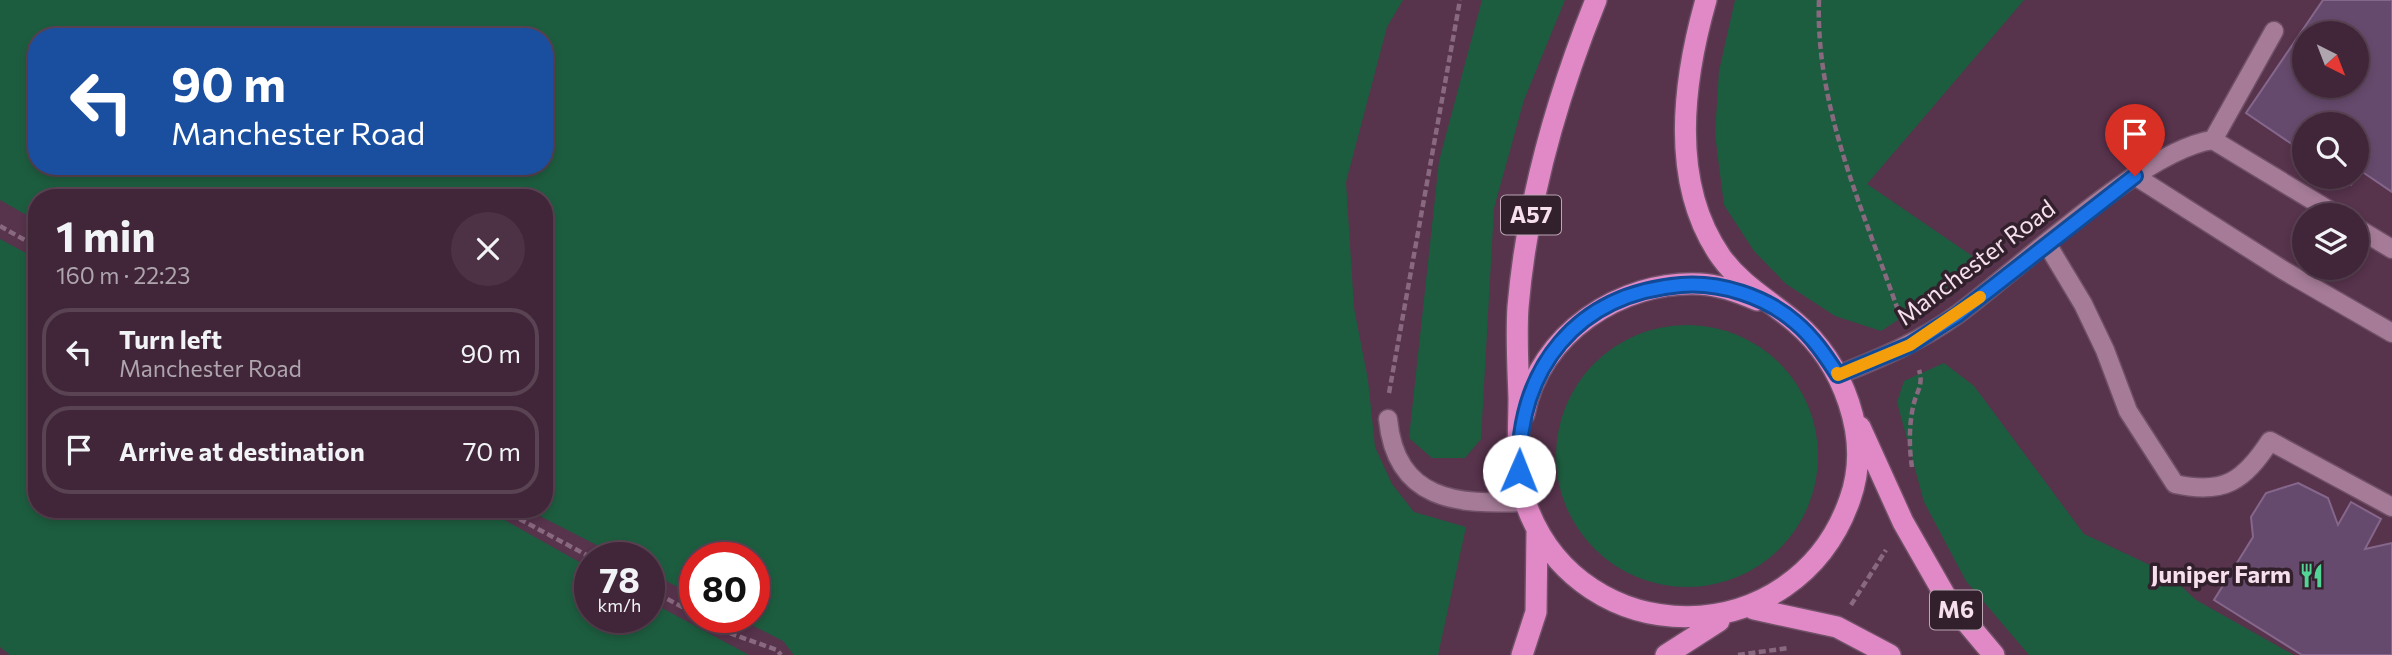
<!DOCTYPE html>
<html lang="en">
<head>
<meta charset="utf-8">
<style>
  body { margin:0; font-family:Commissioner,sans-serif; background:#4c3244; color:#f1f3f6; height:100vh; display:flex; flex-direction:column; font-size:26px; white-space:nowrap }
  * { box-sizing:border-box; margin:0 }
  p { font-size:23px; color:#aea5ae }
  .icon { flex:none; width:38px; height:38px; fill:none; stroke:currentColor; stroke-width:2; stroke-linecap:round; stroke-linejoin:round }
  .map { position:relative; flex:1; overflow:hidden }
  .panel { position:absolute; left:28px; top:189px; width:525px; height:329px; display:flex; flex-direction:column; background:#412639; border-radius:28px; box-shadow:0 4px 10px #0003,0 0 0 2px #5a4353 }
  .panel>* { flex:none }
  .banner { position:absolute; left:28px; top:28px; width:525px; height:147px; border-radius:28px; box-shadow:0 4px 10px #0003,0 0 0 2px #5a4353; background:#1a4fa0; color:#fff; overflow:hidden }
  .needle { width:46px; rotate:138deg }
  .tools { position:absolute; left:2292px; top:21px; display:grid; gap:14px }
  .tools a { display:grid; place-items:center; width:77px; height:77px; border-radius:50%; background:#412639; box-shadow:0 4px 10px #0003,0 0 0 2px #5a4353; font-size:35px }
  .speed { position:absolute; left:574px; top:542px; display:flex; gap:14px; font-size:35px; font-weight:700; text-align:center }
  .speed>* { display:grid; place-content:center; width:91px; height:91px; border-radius:50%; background:#412639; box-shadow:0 4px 10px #0003,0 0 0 2px #5a4353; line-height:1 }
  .speed small { font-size:18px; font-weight:400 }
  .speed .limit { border:10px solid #d22; background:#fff; color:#111 }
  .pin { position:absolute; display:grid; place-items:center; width:60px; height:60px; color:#fff; margin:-72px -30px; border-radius:50% 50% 50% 0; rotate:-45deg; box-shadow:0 0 7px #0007 }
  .pin .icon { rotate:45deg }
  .me { position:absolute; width:77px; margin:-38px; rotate:1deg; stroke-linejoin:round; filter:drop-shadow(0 0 5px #0008) }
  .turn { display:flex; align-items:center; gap:24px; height:147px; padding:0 28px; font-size:32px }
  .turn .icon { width:91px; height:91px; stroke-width:2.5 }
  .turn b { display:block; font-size:49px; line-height:60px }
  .round { display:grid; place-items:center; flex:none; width:74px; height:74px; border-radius:37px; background:#4c3244 }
  .summary { display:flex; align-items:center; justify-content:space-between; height:119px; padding:0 28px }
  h1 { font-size:42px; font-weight:700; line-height:52px }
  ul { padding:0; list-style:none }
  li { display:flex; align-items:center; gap:21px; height:88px; margin:0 14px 10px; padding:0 14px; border:4px solid #5a4353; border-radius:28px }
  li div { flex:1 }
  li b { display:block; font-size:26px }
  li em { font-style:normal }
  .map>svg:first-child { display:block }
  .green { fill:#1d5d3f; fill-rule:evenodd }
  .building { fill:#664a6d; stroke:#85678c; stroke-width:2; fill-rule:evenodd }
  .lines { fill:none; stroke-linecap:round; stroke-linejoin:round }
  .minor-casing { stroke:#705067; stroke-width:21 }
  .highway-casing { stroke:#705067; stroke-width:24 }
  .path { stroke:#89697f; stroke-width:4.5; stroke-dasharray:7 3.5; stroke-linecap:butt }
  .minor { stroke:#a57b97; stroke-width:18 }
  .highway { stroke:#e189c6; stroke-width:21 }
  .route-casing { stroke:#114b97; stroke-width:18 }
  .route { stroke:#1a73e8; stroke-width:12 }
  .slow { stroke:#f59e0b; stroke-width:12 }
  .labels { text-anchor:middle; stroke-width:7; stroke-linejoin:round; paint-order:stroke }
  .shield { fill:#32212d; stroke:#bca6b4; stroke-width:2 }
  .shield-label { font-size:23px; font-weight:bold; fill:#f7dfee }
  .street-label { font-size:24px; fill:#f7dfee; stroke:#32212d }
  .poi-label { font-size:24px; font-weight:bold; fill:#f7dfee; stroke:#32212d; text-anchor:end }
</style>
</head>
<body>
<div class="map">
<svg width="2392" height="655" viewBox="0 0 2392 655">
  <rect width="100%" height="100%" fill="#57334c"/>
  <path class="green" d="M0 0H1403L1387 27 1346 182 1354 308 1368 380 1375 447 1392 484 1414 512 1466 527 1438 655H794L783 641 738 618H754V558H695V596L649 572V558H622L526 509H544V198H37V221L0 200ZM37 37H544V166H37Z
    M1482 0H1565L1524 100 1494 208 1481 439 1465 458H1432L1409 438 1439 161Z
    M1735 0H2024L1867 184 1984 264 1881 331 1835 316 1786 284 1754 251 1724 205 1715 134 1719 71Z
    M0 239 37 259V509H485L590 568V618H649V601L749 655H10L0 647Z
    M1556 456a131 131 0 1 1 262 0a131 131 0 1 1-262 0Z
    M1944 363 1974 386 2084 534 2167 573 2196 600 2294 655H2029L1966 581 1924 502 1897 402 1904 381Z"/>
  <path class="building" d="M2323 0H2392V192L2361 171 2351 185 2339 177H2357V124H2305V153L2246 113ZM2305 33H2357V86H2305Z
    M2298 483 2328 498 2338 525 2351 502 2381 519 2365 549 2392 543V655H2302L2214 600 2253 537 2251 517 2266 493Z"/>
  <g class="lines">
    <defs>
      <path id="minor" d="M2213 140 2274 31
        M2135 176 2283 270 2392 333
        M2357 228 2392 249
        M2047 244 2083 304 2105 350 2128 411 2175 484C2224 495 2244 481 2270 441L2392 507
        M1838 375C1881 358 1921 341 1958 314 2018 270 2144 149 2213 140L2337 215
        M1388 419C1396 501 1457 505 1525 502"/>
      <path id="highway" d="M1596 0C1556 99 1527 201 1518 307 1516 337 1518 368 1519 398 1519 433 1515 471 1526 504 1580 655 1796 655 1850 499 1872 437 1843 363 1795 322 1769 300 1741 285 1721 257 1669 183 1683 81 1706 0
        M1524 414C1539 334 1621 280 1700 284 1719 285 1739 292 1757 300
        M1860 427 1903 522 1947 599 1994 655
        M1754 609 1837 627 1890 655
        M1522 655 1536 612 1537 533
        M1666 655 1719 621"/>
    </defs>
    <use href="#minor" class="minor-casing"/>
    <use href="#highway" class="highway-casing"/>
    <path class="path" d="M1819 0C1815 110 1866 216 1901 319
      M0 226 37 247
      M1389 393 1460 0
      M1912 467C1909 448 1909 426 1913 407 1916 392 1924 385 1919 370
      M501 509 592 558
      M649 589 695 614
      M1851 605 1886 550
      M702 618 732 634 777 650 781 655
      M1738 655 1788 648"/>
    <use href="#minor" class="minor"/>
    <use href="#highway" class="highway"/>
  </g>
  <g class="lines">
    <defs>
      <path id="route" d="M1519 471C1518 368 1576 294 1681 285 1720 282 1765 296 1795 322 1813 337 1825 355 1838 375L1910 345 1957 315 2135 176"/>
    </defs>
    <use href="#route" class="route-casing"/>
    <use href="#route" class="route"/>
    <path class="slow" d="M1837 373 1838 375 1910 345 1980 297"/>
  </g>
  <defs>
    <symbol id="restaurant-bare" viewBox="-9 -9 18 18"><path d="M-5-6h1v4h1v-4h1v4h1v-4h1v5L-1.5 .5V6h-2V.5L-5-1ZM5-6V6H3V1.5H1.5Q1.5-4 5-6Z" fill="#54d396" stroke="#32212d" stroke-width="2.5" paint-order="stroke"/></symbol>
  </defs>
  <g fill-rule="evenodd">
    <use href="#restaurant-bare" x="2294" y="558" width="35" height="35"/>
  </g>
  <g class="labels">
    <g class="shield">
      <rect x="1501" y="195.5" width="60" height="39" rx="5"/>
      <rect x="1930" y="590.5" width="52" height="39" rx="5"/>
    </g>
    <g class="shield-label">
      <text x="1531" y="223">A57</text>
      <text x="1956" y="618">M6</text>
    </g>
    <g class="street-label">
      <text transform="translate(1976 263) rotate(-37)" y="8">Manchester Road</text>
    </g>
    <g class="poi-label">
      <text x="2291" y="583">Juniper Farm</text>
    </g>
  </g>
</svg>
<div class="tools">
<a><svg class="needle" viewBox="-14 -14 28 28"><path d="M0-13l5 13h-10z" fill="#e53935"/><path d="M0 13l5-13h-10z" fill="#aea5ae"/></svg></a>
<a><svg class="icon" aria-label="search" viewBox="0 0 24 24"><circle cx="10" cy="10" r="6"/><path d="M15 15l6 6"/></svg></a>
<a><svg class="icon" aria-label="layers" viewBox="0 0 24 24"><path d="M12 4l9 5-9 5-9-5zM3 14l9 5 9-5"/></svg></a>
</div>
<div class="speed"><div>78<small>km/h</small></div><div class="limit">80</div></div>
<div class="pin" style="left:2135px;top:176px;background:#d93025"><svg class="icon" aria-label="arrive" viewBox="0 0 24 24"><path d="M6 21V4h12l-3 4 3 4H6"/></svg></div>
<svg class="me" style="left:1519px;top:471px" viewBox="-20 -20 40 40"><circle r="19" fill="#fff"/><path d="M0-13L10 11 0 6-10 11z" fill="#1a73e8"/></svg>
<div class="banner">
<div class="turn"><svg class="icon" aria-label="left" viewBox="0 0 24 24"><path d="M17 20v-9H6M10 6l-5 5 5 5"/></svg><div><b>90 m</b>Manchester Road</div></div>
</div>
<section class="panel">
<div class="summary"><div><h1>1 min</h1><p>160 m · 22:23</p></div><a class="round"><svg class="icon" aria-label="close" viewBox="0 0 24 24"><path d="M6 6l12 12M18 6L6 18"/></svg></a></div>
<ul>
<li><svg class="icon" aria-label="left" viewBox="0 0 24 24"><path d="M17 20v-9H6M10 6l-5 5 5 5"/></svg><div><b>Turn left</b><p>Manchester Road</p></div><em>90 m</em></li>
<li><svg class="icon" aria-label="arrive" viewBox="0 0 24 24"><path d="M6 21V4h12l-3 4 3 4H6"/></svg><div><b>Arrive at destination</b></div><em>70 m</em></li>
</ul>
</section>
</div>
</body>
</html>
